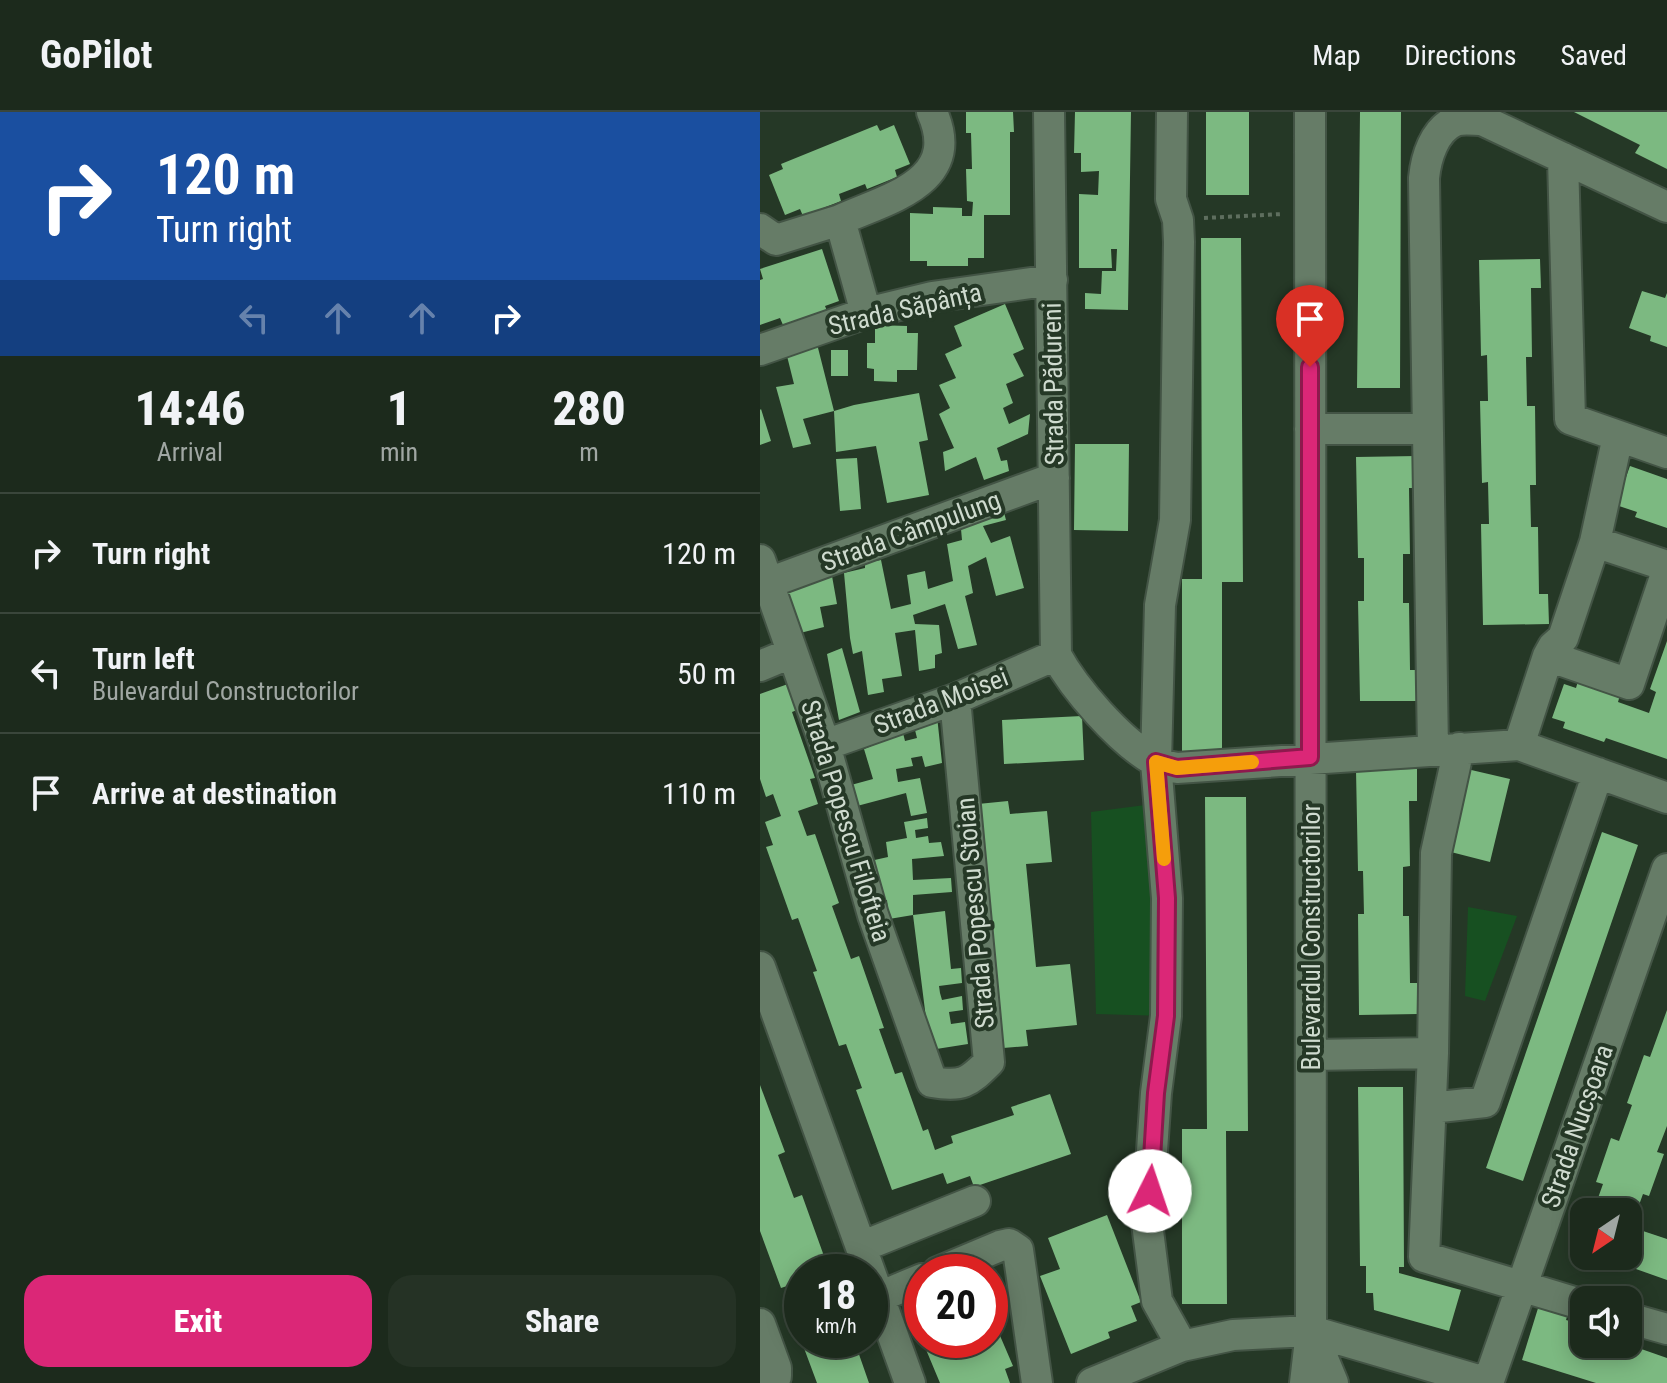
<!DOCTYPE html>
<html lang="en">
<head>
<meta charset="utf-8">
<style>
  body { margin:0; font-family:"Roboto Condensed",sans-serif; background:#253225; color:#f1f3f6; height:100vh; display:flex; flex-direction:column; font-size:30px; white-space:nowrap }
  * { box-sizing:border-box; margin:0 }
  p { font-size:26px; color:#a0a7a3 }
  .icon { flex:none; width:44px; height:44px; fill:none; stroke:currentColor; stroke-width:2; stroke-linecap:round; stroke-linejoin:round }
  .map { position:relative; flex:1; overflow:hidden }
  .panel { display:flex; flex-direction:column; background:#1c2a1c; width:760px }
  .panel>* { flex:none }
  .banner { background:#1a4fa0; color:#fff; overflow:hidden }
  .needle { width:52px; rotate:215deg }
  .tools { position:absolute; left:810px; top:1086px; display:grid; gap:16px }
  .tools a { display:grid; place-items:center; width:72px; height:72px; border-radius:16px; background:#1c2a1c; box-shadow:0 4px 20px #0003,0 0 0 2px #3a463b; font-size:40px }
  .speed { position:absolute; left:24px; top:1142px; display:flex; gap:16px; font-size:40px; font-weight:700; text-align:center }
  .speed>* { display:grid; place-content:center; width:104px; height:104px; border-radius:50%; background:#1c2a1c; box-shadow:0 4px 20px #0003,0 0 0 2px #3a463b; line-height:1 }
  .speed small { font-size:20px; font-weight:400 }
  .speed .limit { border:12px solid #d22; background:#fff; color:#111 }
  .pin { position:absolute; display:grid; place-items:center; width:68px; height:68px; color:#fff; margin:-82px -34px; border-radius:50% 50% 50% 0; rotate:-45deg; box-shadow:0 0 8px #0007 }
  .pin .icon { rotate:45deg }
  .me { position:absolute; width:88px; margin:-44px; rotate:4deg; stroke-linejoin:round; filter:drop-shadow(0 0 6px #0008) }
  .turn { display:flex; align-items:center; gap:28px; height:168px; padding:0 24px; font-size:36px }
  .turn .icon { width:104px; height:104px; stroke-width:2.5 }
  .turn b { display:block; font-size:56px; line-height:68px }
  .lanes { display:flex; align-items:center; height:76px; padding:0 24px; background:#0003; justify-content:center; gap:40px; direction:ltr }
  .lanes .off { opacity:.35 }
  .eta { display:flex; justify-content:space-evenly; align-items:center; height:136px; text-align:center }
  .eta b { font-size:48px; font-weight:800; line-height:56px }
  .button { display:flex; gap:16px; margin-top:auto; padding:16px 24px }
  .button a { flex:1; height:92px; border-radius:24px; background:#db2777; color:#fff; font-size:32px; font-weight:800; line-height:92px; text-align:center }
  .button a+a { background:#253225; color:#f1f3f6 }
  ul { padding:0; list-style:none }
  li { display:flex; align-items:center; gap:24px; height:120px; padding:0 24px; border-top:2px solid #3a463b }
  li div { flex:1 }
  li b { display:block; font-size:30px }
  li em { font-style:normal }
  header { display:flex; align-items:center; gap:48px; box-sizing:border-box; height:112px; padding:0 40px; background:#1c2a1c; border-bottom:2px solid #3a463b }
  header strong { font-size:38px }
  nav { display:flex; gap:44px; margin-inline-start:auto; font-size:28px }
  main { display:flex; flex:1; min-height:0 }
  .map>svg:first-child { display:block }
  .green { fill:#175021 }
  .building { fill:#7cb981 }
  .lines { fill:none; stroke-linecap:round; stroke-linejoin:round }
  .minor-casing { stroke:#435445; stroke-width:34 }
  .path { stroke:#5e6e5e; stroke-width:4; stroke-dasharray:4 4; stroke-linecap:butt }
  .minor { stroke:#667c67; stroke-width:30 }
  .route-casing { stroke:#8e194d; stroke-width:20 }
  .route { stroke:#db2777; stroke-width:14 }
  .slow { stroke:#f59e0b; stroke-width:14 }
  .labels { text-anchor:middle; stroke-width:8; stroke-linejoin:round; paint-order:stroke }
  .street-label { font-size:26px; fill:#cfdbcf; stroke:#253826 }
</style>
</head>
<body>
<header>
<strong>GoPilot</strong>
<nav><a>Map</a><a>Directions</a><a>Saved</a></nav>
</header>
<main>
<section class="panel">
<div class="banner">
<div class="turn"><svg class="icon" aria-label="right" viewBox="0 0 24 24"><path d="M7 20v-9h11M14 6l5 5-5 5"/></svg><div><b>120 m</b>Turn right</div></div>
<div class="lanes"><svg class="icon off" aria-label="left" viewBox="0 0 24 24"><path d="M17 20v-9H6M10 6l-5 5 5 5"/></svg><svg class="icon off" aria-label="ahead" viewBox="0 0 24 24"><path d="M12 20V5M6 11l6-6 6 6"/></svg><svg class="icon off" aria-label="ahead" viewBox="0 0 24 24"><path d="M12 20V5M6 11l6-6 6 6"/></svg><svg class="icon" aria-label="right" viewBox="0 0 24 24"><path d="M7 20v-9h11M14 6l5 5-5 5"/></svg></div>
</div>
<div class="eta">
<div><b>14:46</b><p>Arrival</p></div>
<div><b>1</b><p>min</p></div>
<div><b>280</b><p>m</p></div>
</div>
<ul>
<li><svg class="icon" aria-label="right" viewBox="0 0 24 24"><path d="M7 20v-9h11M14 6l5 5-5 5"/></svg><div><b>Turn right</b></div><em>120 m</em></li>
<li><svg class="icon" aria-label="left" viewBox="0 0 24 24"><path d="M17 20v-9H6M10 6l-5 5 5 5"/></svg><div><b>Turn left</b><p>Bulevardul Constructorilor</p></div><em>50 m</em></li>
<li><svg class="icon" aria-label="arrive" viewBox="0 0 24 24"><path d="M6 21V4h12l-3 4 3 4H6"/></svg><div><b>Arrive at destination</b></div><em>110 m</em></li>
</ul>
<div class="button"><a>Exit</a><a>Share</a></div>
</section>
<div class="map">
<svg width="907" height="1271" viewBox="0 0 907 1271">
  <rect width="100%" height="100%" fill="#253826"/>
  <path class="green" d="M401 691 406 904 336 902 331 700Z
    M708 795 757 804 725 889 705 884Z"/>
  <path class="building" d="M206 0H253L254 20H250V103H224V146H208V154H167V149H150V101L173 102V95L202 96V104H212L213 90 207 89 206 57H212L211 21H206Z
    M315 0H371L368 198 325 197V181L341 182 342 159H356L357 137H351L352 156H319V82L338 83 339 59 321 60V41H314Z
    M446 0H489V83H446Z
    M600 0H641L640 276H597Z
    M814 0H907V57L875 41 880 33Z
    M117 13 120 19 134 13 150 52 135 58 137 65 107 77 105 72 79 82 81 89 43 104 40 97 25 103 9 63 23 57 21 52Z
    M441 126H481L483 470H462V640L422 641V467H442Z
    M62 137 79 189 65 194 67 199 23 213 20 206 0 213V168L3 167 0 157Z
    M780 147 781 176H771L772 245H766L767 294H775L776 373H770L771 415H778L779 482H788L789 512 723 513 721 412H729L728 370 722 371 720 289H728L727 243 721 244 719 148Z
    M882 179 905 186 907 181V235L890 229 891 224 869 216Z
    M245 192 264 237 253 242 264 264 246 272 253 291 243 296 249 312 270 302 268 322 237 336 241 349 247 348 249 359 224 368 216 345 185 359 183 340 194 336 179 302 190 296 179 273 196 266 185 242 202 234 194 214Z
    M115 213 147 214V221H158L157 258H137V270L114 269V257L107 256V231H115Z
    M56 228 74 299 94 293 159 281 168 328 159 330 169 383 127 391 116 334 76 340 74 299 43 307 51 332 33 336 16 275 34 272 25 236Z
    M71 238H88V264H71Z
    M1 297 11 329 0 333V298Z
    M315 332H369L368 419 314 418Z
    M657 344V376H649L650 442H643V491H649L650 558H657V589H600L598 489H604V446H598L596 345Z
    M97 346 101 397 80 399 76 347Z
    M870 354 907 367V416L875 405 877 400 856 393Z
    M242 393 246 408 223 414 231 431 250 424 264 476 236 484 226 445 208 454 213 481 205 484 217 533 198 537 185 492 153 503 155 512 179 513 182 541 175 543V556L159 559 155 518 135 521 142 564 122 567 124 580 108 583 102 539 93 542 90 526 84 461 105 456V451L121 448 131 497 151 492 147 463 165 459 168 477 193 469 187 432 202 428 200 406Z
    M72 464 77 492 60 495 64 515 28 524 19 477Z
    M907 529V647L846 626 844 630 803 616 805 610 792 606 804 572 816 576 818 569 860 583 858 590 889 601 896 580 890 577Z
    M82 536 100 600 79 608 67 542Z
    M28 572 37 598 32 600 55 666 50 667 58 692 38 699 47 724 55 722 79 791 72 794 91 847 99 844 124 916 119 917 135 962 142 960 163 1019 168 1017 175 1038 193 1031 191 1024 254 1003 251 995 290 982 311 1042 214 1075 210 1064 187 1072 183 1061 132 1078 96 978 102 976 86 932 79 934 53 860 57 859 38 806 32 808 6 735 13 733 5 710 21 704 13 682 6 685 0 667V582Z
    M177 604 182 651 165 655 162 644 151 646 153 654 136 657 138 670 160 666 167 701 151 704 146 681 97 694 91 673 113 667 104 637 143 621 145 629 157 626 154 614Z
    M322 604 324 648 244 652 242 608Z
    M657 657V689H649L650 754 643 755V804H649L650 871H657L658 902 599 903 598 802H604L603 759H598L596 658Z
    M707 657 750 667 730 750 687 739Z
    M445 685H486L488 1019H466L467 1192H422V1017H447Z
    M248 689 250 702 287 699 292 750 266 752 276 855 310 852 317 913 266 918 268 934 243 936 218 692Z
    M167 706 168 716 155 718 156 726 168 724 169 731 181 730 184 744 152 747 153 768 191 766 192 780 153 783V803L129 807 127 788 111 791 101 751 128 745 126 730 147 726 144 710Z
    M842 720 878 733 763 1069 726 1056Z
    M185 799 191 857 201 856 202 871 179 874 180 881 182 888 202 884 203 898 189 900 191 912 205 910 208 932 170 938 153 803Z
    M907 898V1014L897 1040 904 1042 889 1084 883 1082 871 1115 907 1127V1168L859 1151 861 1144H868V1100H833L843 1072 836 1070 851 1026 859 1029 872 993 867 991 884 943 890 945Z
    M0 973 25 1040 18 1043 34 1086 42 1083 69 1158 42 1160V1228H94L109 1271H57L35 1212 40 1210 27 1174 21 1176 0 1119Z
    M598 975H643L644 1155H639V1161L701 1178 689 1219 614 1198 613 1181H606V1154H600Z
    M347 1103 381 1190 371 1194 377 1209 348 1220 350 1226 311 1242 280 1164 300 1157 288 1126Z
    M230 1171 242 1201 232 1205 253 1254 245 1257 250 1271H180L162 1228H230Z
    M779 1193 808 1201 806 1208 824 1213V1232H867L907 1246V1271H836L762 1248Z"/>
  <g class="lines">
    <defs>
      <path id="minor" d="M289 0 296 543C315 578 359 628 393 648 400 653 409 654 417 656L759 633 907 686
        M412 0 411 87 418 108 419 130 415 408 400 493 396 650 407 786 406 904 396 981 387 1111 397 1189 422 1234
        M803 46 810 307 907 341
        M80 108C129 86 203 70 172 0
        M0 117 16 128 80 108 106 201
        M0 238 106 201 172 185 292 168
        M550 317H668
        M835 430 907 454
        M0 448 65 633 113 803 172 970C202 975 208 971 229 950L195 587
        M8 471 294 366
        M788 544 869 572 907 459
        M0 554 31 541
        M65 633 195 587 296 543
        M759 633 788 544 793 535 803 526 835 430 858 324
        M699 636 676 741 673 941 664 1145 824 1193
        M673 638 664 66C666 46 674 18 695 9 703 6 714 8 722 8L907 95
        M0 855 150 1271
        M551 943 673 941
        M671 996 725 990 838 661
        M101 1135 215 1089
        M178 1160 240 1134 249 1132 258 1138 277 1271
        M119 1185 162 1167
        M868 1206 907 1217
        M0 1212 16 1256V1264L3 1271
        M552 1220 573 1271
        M332 1271 422 1234 473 1223 551 1219 728 1271
        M545 1271 551 1219 550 0
        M728 1271 907 757"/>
    </defs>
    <use href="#minor" class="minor-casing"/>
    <path class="path" d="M444 106 523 102"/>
    <use href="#minor" class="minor"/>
  </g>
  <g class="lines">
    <defs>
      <path id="route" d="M390 1079 396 981 406 904 407 786 396 650 417 656 550 645V255"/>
    </defs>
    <use href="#route" class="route-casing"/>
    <use href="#route" class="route"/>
    <path class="slow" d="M404 747 396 650 417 656 492 650"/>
  </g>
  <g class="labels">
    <g class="street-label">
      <text transform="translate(145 197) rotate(-13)" y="9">Strada Săpânța</text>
      <text transform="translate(293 272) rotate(-91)" y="9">Strada Pădureni</text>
      <text transform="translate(151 419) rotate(-20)" y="9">Strada Câmpulung</text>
      <text transform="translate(181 589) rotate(-21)" y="9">Strada Moisei</text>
      <text transform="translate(86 709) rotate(73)" y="9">Strada Popescu Filofteia</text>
      <text transform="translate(215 801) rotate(-95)" y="9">Strada Popescu Stoian</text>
      <text transform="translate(551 825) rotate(-90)" y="9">Bulevardul Constructorilor</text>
      <text transform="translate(817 1014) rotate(-71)" y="9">Strada Nucșoara</text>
    </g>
  </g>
</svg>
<div class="tools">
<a><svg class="needle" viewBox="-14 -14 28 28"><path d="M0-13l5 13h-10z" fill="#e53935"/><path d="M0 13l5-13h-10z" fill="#a0a7a3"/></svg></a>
<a><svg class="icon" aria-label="sound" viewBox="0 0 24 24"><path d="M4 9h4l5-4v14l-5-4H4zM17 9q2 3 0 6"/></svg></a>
</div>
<div class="speed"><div>18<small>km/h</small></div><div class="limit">20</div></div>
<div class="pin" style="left:550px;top:255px;background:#d93025"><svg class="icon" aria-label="arrive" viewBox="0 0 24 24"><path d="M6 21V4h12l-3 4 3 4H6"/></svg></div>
<svg class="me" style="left:390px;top:1079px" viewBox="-20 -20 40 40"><circle r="19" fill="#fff"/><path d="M0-13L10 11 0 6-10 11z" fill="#db2777"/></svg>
</div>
</main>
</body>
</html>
